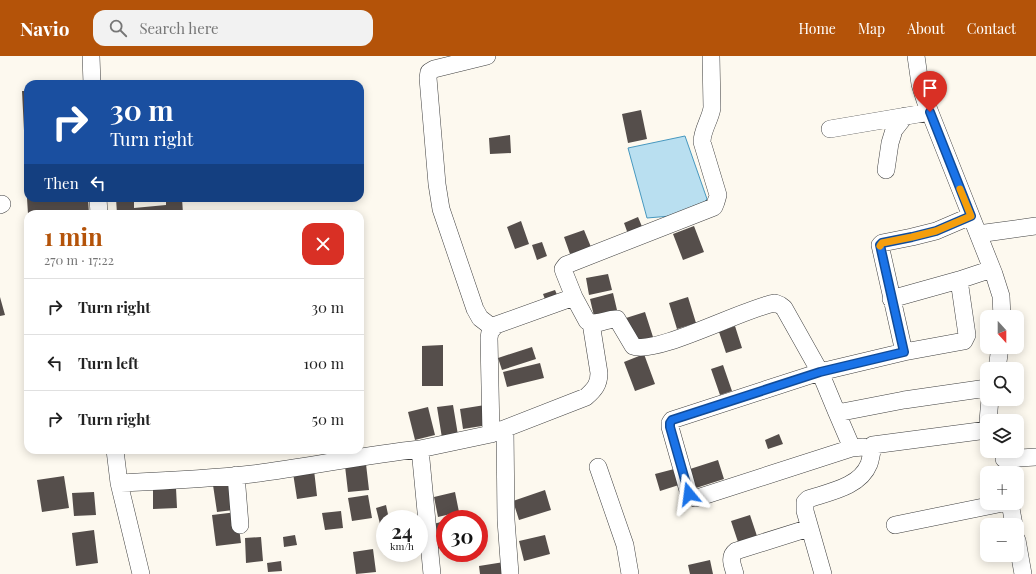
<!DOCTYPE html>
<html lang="en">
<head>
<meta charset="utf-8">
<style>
  body { margin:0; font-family:"Playfair Display",serif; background:#f2f2f2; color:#222; height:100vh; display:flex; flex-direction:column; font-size:15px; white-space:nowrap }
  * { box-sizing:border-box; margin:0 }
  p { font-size:13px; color:#767676 }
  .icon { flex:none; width:22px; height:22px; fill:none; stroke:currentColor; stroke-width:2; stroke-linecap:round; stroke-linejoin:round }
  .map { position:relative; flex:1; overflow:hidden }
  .panel { position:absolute; left:24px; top:154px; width:340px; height:244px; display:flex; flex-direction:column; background:#fff; border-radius:12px; box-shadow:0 2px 10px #0003 }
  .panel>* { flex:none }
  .top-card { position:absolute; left:24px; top:24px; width:340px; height:122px; border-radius:12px; box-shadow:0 2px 10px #0003; background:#1a4fa0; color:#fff; overflow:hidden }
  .needle { width:26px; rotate:159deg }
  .controls { position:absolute; left:980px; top:254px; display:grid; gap:8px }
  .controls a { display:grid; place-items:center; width:44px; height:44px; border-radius:8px; background:#fff; box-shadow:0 2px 10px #0003; font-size:20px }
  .speed { position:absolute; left:376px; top:454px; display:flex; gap:8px; font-size:20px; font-weight:700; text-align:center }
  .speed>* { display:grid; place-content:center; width:52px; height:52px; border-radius:50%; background:#fff; box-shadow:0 2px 10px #0003; line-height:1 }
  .speed small { font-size:10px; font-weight:400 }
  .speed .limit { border:6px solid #d22; background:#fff; color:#111 }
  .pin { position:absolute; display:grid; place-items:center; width:34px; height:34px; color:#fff; margin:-41px -17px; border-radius:50% 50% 50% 0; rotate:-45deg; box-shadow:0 0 4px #0007 }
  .pin .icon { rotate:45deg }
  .me { position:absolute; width:44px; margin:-22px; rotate:344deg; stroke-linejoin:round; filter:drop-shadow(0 0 3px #0008) }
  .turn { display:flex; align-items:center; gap:14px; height:84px; padding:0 20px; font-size:18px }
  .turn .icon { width:52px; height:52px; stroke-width:2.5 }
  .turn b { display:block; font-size:28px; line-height:34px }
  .then { display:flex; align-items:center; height:38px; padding:0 20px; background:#0003; gap:8px; font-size:15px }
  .round { display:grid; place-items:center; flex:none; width:42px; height:42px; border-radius:12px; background:#f2f2f2 }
  .summary { display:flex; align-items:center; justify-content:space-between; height:68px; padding:0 20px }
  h1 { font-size:24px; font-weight:700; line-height:30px; color:#b45309 }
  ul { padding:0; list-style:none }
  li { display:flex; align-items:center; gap:12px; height:56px; padding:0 20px; border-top:1px solid #e0e0e0 }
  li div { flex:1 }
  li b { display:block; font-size:15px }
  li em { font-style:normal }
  header { display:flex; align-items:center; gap:24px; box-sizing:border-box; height:56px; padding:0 20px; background:#b45309; color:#fff }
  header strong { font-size:19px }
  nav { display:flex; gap:22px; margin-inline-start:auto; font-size:14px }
  .search { width:280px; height:36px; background:#f2f2f2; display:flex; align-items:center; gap:10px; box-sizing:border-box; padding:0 14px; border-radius:12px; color:#767676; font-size:15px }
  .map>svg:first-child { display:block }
  .water { fill:#b9dff0; stroke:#4798bf }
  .building { fill:#554e4b }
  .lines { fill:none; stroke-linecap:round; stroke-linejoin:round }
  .minor-casing { stroke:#404040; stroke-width:18 }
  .minor { stroke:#fff; stroke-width:17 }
  .route-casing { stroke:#114b97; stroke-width:10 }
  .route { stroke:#1a73e8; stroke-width:7 }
  .slow { stroke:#f59e0b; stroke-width:7 }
</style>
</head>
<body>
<header>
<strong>Navio</strong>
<div class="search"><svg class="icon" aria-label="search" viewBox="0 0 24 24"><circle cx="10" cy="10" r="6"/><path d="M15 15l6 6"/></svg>Search here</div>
<nav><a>Home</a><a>Map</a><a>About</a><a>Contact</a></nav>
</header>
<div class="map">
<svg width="1036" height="518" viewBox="0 0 1036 518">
  <rect width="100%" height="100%" fill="#fdf9ef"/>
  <path class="water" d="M685 80 707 143 694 158 647 162 628 92Z"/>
  <path class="building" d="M22 35H28V134H27Z
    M641 54 647 83 628 87 622 58Z
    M510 79 511 97 490 98 489 82Z
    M27 142H88L89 158H28Z
    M116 142H134V152L166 149V142H182L183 158H117Z
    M638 161 643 173 628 178 624 167Z
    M521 165 529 188 515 193 507 171Z
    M694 170 704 196 683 204 673 178Z
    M584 174 591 191 570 198 564 181Z
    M542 186 547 200 537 204 532 189Z
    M608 218 612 234 589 239 586 222Z
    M555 234 558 241 546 246 543 238Z
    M613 237 617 254 594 260 590 243Z
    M0 241 5 259 0 260Z
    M688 241 696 267 677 273 669 247Z
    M645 256 653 281 635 287 626 262Z
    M735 270 742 292 726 297 719 276Z
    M443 289V330H422V290Z
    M532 291 536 303 502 314 498 302Z
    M644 298 655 328 635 335 624 306Z
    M540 307 544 322 507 331 503 316Z
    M723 309 732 335 720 339 711 313Z
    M453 349 458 379 442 382 437 351Z
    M485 349 488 369 463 373 460 353Z
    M428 351 435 379 415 384 408 356Z
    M779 378 783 388 768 393 765 384Z
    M718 404 724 423 696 432 690 413Z
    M366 408 369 434 348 436 345 410Z
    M678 412 682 428 660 435 655 418Z
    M314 414 317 440 297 443 293 417Z
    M64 420 69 452 42 456 37 424Z
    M230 426 233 454 217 456 213 429Z
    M176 432 177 452 153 453V433Z
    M545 434 551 454 519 464 513 445Z
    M94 436 96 459 74 460 72 437Z
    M455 436 459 456 438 461 434 441Z
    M368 439 372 462 352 465 348 442Z
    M386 449 389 463H385V467L380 468 376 452Z
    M341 455 343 472 325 474 322 457Z
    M237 456 241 487 216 490 212 459Z
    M470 458 471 463H453V462Z
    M750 459 757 480 738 486 731 465Z
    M445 465V476L436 478 433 468Z
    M94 474 98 507 76 510 72 477Z
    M445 478V491L436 493 433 480Z
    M295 479 297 489 284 491 283 481Z
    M545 479 550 498 524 505 519 485Z
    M261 481 263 505 246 507 245 482Z
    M373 493 376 516 356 518 353 496Z
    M710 504 713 518H690L688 509Z
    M281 505 282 515 268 516 267 507Z
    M504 506 506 518H480L479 510Z"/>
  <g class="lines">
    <defs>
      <path id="minor" d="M91 0 92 28
        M487 0 434 13 429 16 428 22 437 128 441 153 475 253 480 262 493 272
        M916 0 920 28 925 44 994 218 1001 240 1002 261
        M830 73 930 56
        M886 114 890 87 894 74 905 60
        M98 142 99 158
        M0 149 2 148
        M978 178 1036 170
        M574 241 587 265C598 271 607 262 617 263L633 290C655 300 747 251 775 247L780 249 784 252 820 316 904 296 880 189 882 187 912 181 936 175 971 160
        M891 243 959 224 992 213
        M904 296 964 285 967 279 959 224
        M997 313 1000 291
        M837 357 820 316 672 364 670 367V371L689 438 695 442 700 441 852 392
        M988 365 990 343
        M505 373 506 464 510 518
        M491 378 586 341C595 333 599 328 599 317L591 267
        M863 391 852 392 837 357 904 344 987 332
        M420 393 491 378 489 282 490 276 496 269 574 241 564 216 563 213 566 209 714 151 716 146 718 139 702 86C702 74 710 64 712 52L711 0
        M115 394 119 427C163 425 208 423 252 418 308 411 364 399 420 393L432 518
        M1004 403 1036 401
        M598 411 625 489 630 518
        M236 419 240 469
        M119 427 141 518
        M1010 447 1014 469
        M895 469 1003 447
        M1017 484 1023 518
        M735 518C733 510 728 501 736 495L809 472
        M823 518 805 455V446L808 443C829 436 860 431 869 408 871 402 872 395 873 389L987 374"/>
    </defs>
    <use href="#minor" class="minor-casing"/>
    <use href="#minor" class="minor"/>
  </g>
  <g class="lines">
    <defs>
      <path id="route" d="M689 438 670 371V367L672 364 820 316 904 296 880 189 882 187 912 181 936 175 971 160 930 56"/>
    </defs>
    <use href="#route" class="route-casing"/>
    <use href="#route" class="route"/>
    <path class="slow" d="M880 190 882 187 912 181 936 175 971 160 960 133"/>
  </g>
</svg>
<div class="controls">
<a><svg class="needle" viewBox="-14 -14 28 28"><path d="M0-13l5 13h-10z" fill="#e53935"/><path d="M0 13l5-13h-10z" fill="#767676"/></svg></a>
<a><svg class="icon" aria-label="search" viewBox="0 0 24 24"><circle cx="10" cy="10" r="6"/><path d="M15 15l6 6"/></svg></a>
<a><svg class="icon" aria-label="layers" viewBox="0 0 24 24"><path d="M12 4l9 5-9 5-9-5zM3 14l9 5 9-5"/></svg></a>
<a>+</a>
<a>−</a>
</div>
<div class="speed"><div>24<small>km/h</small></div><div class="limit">30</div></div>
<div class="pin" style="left:930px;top:56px;background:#d93025"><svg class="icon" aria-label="arrive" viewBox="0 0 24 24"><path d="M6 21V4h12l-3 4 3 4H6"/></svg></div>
<svg class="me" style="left:689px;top:438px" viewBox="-20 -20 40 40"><path d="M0-17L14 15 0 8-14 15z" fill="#1a73e8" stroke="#fff" stroke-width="4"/></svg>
<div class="top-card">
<div class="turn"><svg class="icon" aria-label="right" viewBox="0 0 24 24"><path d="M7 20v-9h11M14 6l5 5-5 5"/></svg><div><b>30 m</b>Turn right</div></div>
<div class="then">Then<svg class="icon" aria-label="left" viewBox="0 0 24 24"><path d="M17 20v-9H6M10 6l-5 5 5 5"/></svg></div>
</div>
<section class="panel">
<div class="summary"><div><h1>1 min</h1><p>270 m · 17:22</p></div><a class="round" style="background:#d93025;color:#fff"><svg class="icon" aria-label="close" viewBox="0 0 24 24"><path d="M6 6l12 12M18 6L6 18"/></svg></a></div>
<ul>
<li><svg class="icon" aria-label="right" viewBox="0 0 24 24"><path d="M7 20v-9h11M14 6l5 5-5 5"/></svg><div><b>Turn right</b></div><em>30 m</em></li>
<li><svg class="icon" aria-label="left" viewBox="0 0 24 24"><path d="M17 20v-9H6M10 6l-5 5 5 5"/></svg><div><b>Turn left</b></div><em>100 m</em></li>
<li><svg class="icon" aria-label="right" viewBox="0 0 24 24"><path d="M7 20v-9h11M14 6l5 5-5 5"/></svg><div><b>Turn right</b></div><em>50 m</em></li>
</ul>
</section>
</div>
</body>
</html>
